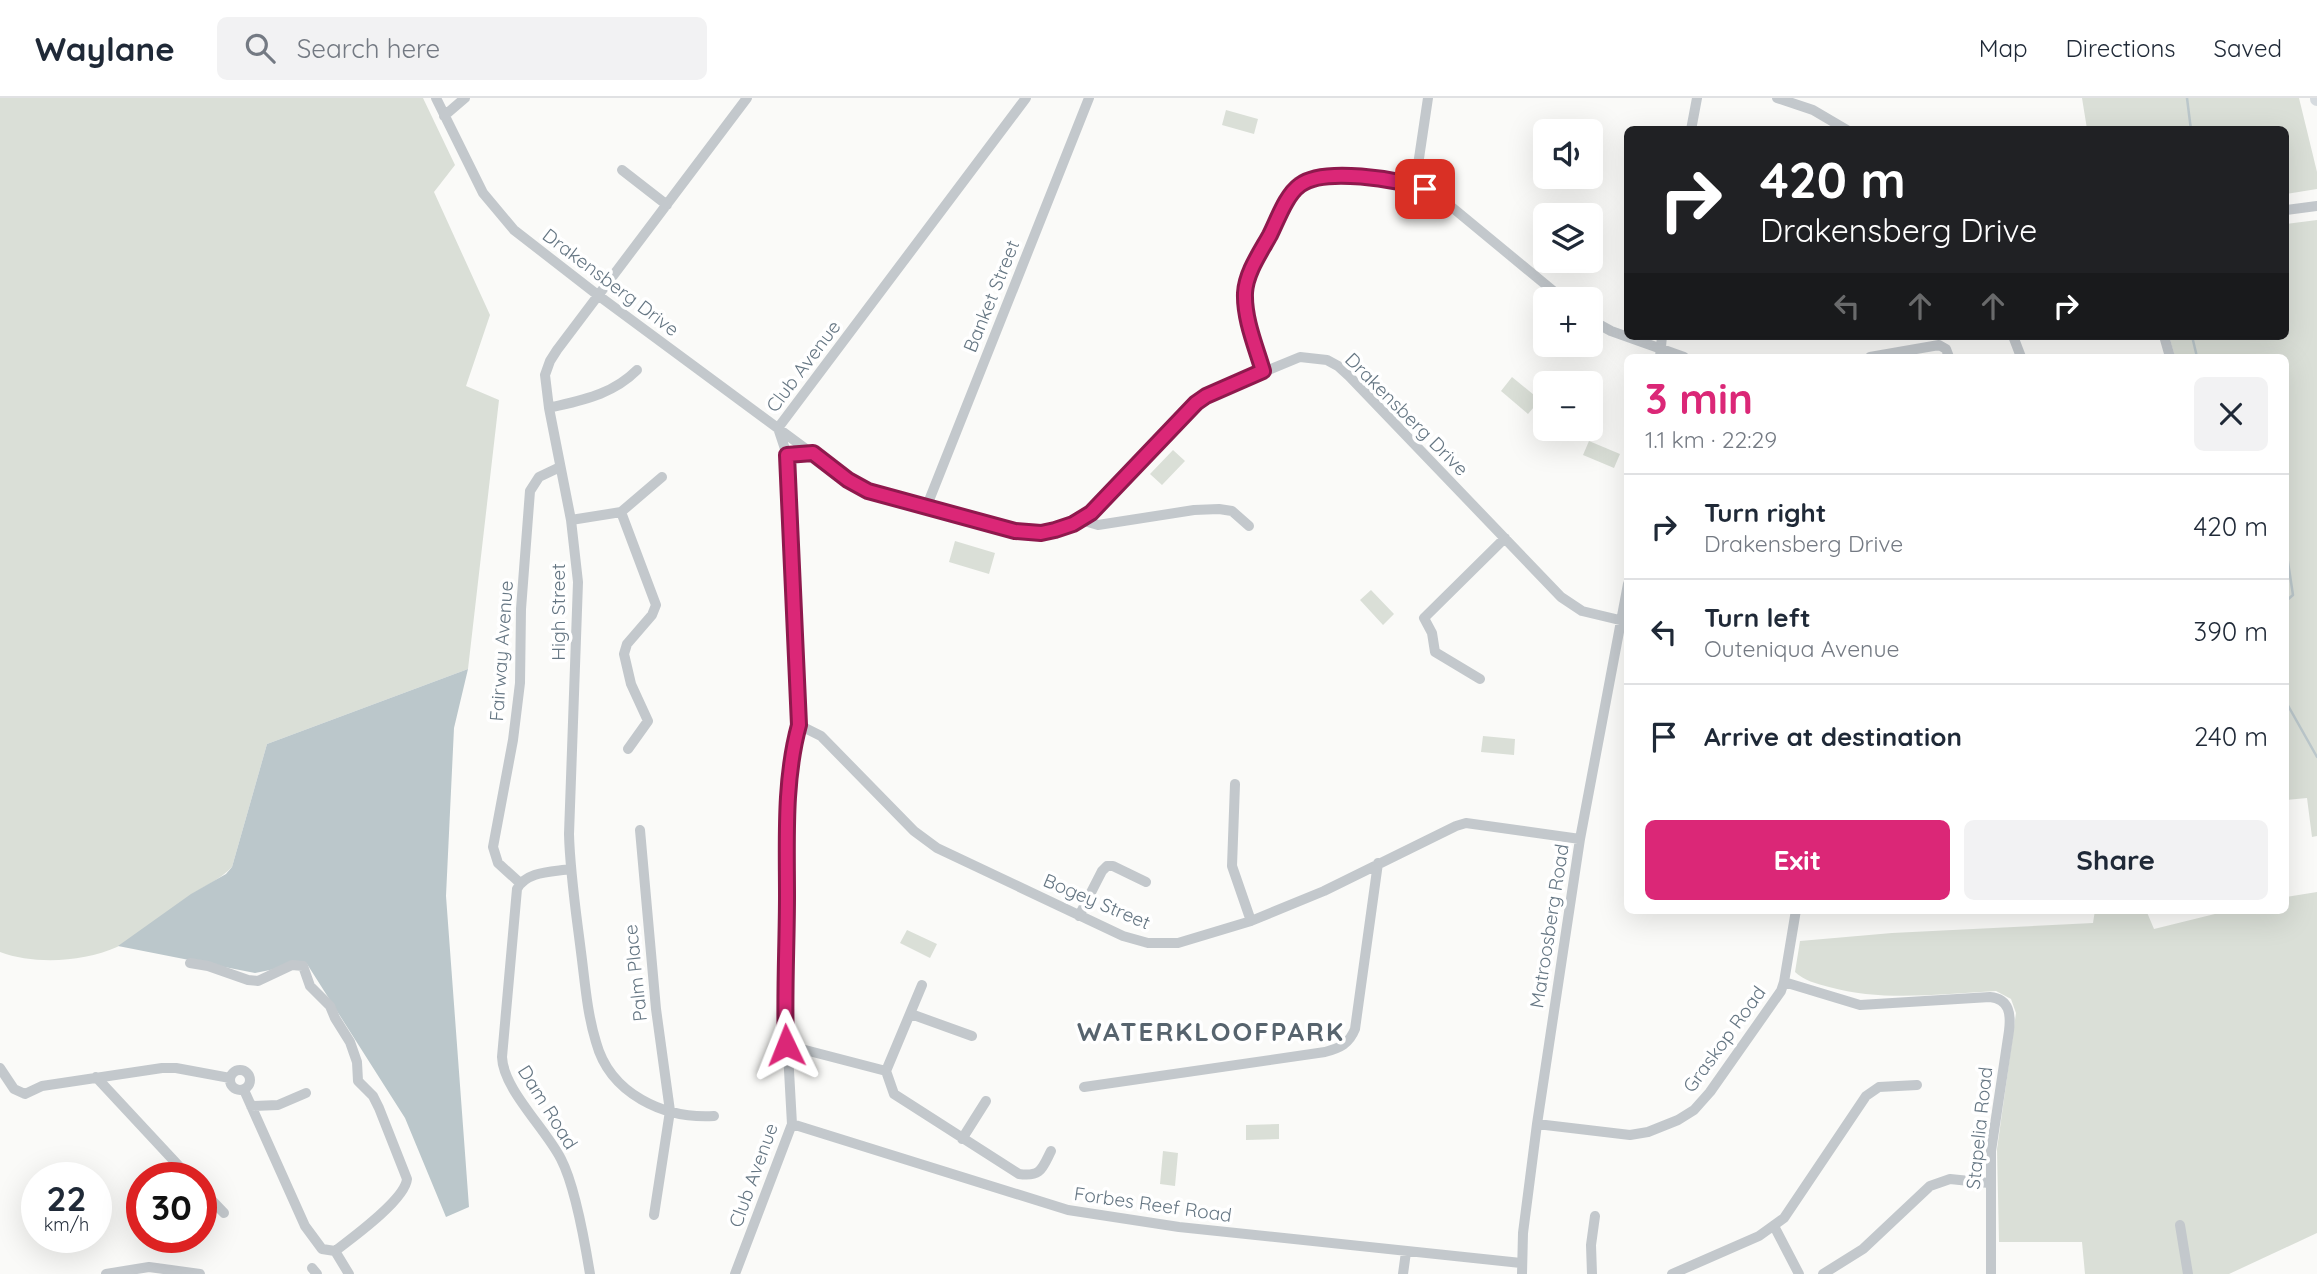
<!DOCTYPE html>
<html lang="en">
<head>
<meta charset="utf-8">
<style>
  body { margin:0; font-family:Quicksand,sans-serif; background:#f2f2f3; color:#1f2937; height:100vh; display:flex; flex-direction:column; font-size:26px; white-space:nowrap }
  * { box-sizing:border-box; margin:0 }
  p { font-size:23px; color:#747a83 }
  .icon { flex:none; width:38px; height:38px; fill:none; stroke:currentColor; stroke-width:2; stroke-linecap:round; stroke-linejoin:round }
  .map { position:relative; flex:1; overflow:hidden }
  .sheet { position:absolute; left:1624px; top:256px; width:665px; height:560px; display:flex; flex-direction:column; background:#fff; border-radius:10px; box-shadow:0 7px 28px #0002 }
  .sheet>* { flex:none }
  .top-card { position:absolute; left:1624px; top:28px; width:665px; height:214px; border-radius:10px; box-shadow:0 7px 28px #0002; background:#202124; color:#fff; overflow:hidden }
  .fabs { position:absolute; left:1533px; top:21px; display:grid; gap:14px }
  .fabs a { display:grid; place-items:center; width:70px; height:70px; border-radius:10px; background:#fff; box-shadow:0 7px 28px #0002; font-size:35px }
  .speed { position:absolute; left:21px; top:1064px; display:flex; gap:14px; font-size:35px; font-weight:700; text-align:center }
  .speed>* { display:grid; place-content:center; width:91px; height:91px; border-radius:50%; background:#fff; box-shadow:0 7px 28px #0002; line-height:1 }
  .speed small { font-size:18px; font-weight:400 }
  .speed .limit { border:10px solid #d22; background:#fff; color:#111 }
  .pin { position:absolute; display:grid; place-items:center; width:60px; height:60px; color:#fff; margin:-30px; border-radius:14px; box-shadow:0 4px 10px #0006 }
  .me { position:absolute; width:77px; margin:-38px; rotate:358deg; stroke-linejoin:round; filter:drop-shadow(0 0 5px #0008) }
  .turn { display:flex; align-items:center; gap:24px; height:147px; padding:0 21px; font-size:32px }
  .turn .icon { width:91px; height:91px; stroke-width:2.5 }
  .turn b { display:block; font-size:49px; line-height:60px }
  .lanes { display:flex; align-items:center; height:66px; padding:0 21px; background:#0003; justify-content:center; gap:35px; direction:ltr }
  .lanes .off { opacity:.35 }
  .round { display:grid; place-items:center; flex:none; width:74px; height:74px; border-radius:10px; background:#f2f2f3 }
  .headline { display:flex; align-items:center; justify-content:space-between; height:119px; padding:0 21px }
  h1 { font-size:42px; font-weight:700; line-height:52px; color:#db2777 }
  .cta { display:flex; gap:14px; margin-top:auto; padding:14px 21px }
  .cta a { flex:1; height:80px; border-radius:10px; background:#db2777; color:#fff; font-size:28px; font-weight:700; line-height:80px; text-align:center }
  .cta a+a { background:#f2f2f3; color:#1f2937 }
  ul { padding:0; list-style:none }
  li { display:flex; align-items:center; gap:21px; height:105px; padding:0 21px; border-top:2px solid #e0e1e3 }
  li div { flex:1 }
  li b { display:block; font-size:26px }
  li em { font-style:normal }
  header { display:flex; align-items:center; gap:42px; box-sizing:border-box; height:98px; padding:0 35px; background:#fff; border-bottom:2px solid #e0e1e3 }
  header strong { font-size:33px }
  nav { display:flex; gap:38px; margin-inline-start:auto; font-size:24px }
  .search { width:490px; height:63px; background:#f2f2f3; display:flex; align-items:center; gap:18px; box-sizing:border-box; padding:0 24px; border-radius:10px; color:#747a83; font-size:26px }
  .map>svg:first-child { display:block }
  .green { fill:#dadfd7 }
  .water { fill:#bbc7cb }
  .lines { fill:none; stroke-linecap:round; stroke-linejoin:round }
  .stream { stroke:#bbc7cb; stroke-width:2.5 }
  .minor { stroke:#c3c8cc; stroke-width:10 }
  .highway { stroke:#d6dbdf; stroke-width:14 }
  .route-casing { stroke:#8e194d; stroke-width:18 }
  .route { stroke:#db2777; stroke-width:12 }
  .labels { text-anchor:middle; stroke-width:7; stroke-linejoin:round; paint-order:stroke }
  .street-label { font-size:19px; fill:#657683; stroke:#fff }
  .district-label { font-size:26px; font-weight:bold; letter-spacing:2px; fill:#57646e; stroke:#fff }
</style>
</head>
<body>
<header>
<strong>Waylane</strong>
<div class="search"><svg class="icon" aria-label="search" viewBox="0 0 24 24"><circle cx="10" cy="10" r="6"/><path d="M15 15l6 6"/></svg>Search here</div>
<nav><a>Map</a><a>Directions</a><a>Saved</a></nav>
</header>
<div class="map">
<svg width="2317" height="1176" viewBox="0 0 2317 1176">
  <rect width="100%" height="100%" fill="#fafaf8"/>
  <path class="green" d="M0 0H423L455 67 434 94 490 217 466 288 499 302 468 571 267 646 232 769C220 782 202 789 188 799 168 813 137 839 117 849 83 864 35 867 0 854Z
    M2082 0H2299L2317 74V91L2286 96V32L2087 31Z
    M1226 12 1258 21 1254 36 1222 27Z
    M2317 122V738L2312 739 2307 700 2286 702V259H2175L2169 238H2286V126Z
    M1512 279 1540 302 1528 316 1501 293Z
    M1589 343 1620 356 1614 370 1583 357Z
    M1173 352 1185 363 1162 387 1150 376Z
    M955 443 995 455 989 476 949 464Z
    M1371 492 1394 516 1383 527 1360 502Z
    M1483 638 1515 641 1514 657 1481 654Z
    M2317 794V1135L2229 1176H2085L2082 1144H1999L1997 1051 2016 915 2011 901 1996 893C1940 896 1883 904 1829 889 1817 886 1803 882 1795 874L1800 843 1892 835 2093 825 2095 812H2146L2154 831 2231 812H2286V799Z
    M907 832 937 846 930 860 900 845Z
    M1279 1026V1041L1246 1042V1027Z
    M1163 1053 1178 1055 1175 1088 1160 1086Z"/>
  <path class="water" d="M468 571 454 630 446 798 469 1109 446 1119 405 1020 307 866 299 863 280 870 255 875 118 848 191 796 226 776 232 769 267 646Z"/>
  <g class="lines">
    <path class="stream" d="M2187 0 2191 32
      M2192 238 2197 259
      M2286 451 2293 497 2286 503
      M2286 604 2317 659"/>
    <path class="minor" d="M436 0 483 95 514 132 599 198 848 382 868 393 926 410 1029 435H1041L1073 426 1091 415 1185 316 1206 298 1300 259 1327 262 1338 268 1349 278 1561 499 1582 513 1628 524
      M1777 0 1813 12 1847 32
      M444 18 465 0
      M1691 32 1697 0
      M622 72 667 107
      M1415 87 1428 0
      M2286 112 2317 108
      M1591 222 1611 233 1684 259
      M2013 238 2021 259
      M2164 238 2170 259
      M1660 259 1662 238
      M1870 259 1939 247 1946 251 1949 259
      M1263 273 1250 227 1245 193 1254 168 1292 96 1308 81 1329 76 1402 84 1425 91 1448 106 1563 201
      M549 310C582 302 612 297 637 272
      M778 330 1026 0
      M787 357 813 355
      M926 410 1089 0
      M571 422 621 414
      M1081 422 1098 427 1194 412 1219 411 1232 413 1249 428
      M1480 581 1435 554 1432 535 1424 520 1505 440
      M799 627 821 638 914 733 937 750 1123 838 1148 845H1178L1251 823 1324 793 1456 728 1466 725 1580 741
      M628 651 648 623 631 586 624 556 627 546 652 517 656 507 621 414 662 379
      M1235 686 1232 768 1251 823
      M640 732 656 911 670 1013 654 1117
      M570 771C552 774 526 773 517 791L502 959C503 991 546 1031 561 1061 575 1088 585 1145 590 1176
      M520 785 498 765 493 749 513 642 520 585 521 511 530 393 539 379 560 369
      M1079 818 1102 773 1107 768H1113L1146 784
      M190 865 208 868 248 882 258 883 292 867 303 868 310 888 330 908 335 920 350 944 357 964 358 983 373 998 379 1010 407 1081C405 1102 352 1140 335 1153L322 1151 305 1128 244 992
      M1784 884 1860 907 1990 899C2010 901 2011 917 2009 933L1991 1053V1176
      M922 887 886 973 894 996 1019 1076C1041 1079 1042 1071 1051 1053
      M911 916 972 938
      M786 947 886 973
      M0 970 14 991 25 996 42 988 162 970H176L230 980
      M230 982a10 10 0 1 1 20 0a10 10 0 1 1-20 0Z
      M96 979 190 1080
      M1084 989 1325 954C1340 950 1349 946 1355 931L1378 765
      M251 1008 278 1007 306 995
      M714 1018C664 1021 610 996 596 944 587 915 585 884 581 854 576 814 570 775 569 736L578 484 571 422 549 310 545 277 550 263 557 252 747 0
      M792 1026 1068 1112 1179 1129 1521 1165
      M1537 1026 1630 1037 1648 1034 1678 1022 1694 1012 1710 994 1781 893 1784 884 1796 812
      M962 1041 986 1003
      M201 1091 224 1115
      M2180 1127 2188 1176
      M1774 1128 1799 1176
      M335 1153 349 1176
      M312 1170 317 1176
      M106 1176 149 1169 200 1176
      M735 1176 792 1026 784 883 787 727 793 648 799 627 787 357 778 330
      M1403 1176 1406 1154
      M1522 1176 1523 1135 1537 1026 1580 741 1628 486
      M1592 1176 1591 1147 1595 1118
      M1672 1176 1759 1138 1784 1120 1866 998 1879 989 1917 987
      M1823 1176 1863 1151 1930 1088 1950 1081 1989 1085"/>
    <path class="highway" d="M2317 0V1"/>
  </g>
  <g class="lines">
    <defs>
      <path id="route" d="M786 947C784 897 787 847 787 797 787 741 784 682 799 627L787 357 813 355 848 382 868 393 1015 433 1041 435 1055 432 1073 426 1091 415 1196 305 1206 298 1263 273C1256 249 1244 221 1245 195 1246 175 1260 155 1270 137 1278 121 1286 97 1300 87 1323 69 1398 81 1425 91"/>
    </defs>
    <use href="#route" class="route-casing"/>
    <use href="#route" class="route"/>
  </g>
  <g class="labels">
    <g class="street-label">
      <text transform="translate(611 184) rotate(37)" y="7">Drakensberg Drive</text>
      <text transform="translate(991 198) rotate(-68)" y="7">Banket Street</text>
      <text transform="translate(803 268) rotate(-53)" y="7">Club Avenue</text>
      <text transform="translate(1407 316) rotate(45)" y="7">Drakensberg Drive</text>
      <text transform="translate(558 514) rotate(-90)" y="7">High Street</text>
      <text transform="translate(501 553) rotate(-86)" y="7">Fairway Avenue</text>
      <text transform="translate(1097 803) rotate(23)" y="7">Bogey Street</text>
      <text transform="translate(1549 828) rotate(-81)" y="7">Matroosberg Road</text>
      <text transform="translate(635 875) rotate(-96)" y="7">Palm Place</text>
      <text transform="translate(1724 941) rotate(-54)" y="7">Graskop Road</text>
      <text transform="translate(548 1009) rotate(58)" y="7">Dam Road</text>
      <text transform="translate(1979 1030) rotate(-84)" y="7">Stapelia Road</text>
      <text transform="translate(753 1077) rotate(-70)" y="7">Club Avenue</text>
      <text transform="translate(1153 1106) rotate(8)" y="7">Forbes Reef Road</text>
    </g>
    <g class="district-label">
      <text x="1211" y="943">WATERKLOOFPARK</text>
    </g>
  </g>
</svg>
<div class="fabs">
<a><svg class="icon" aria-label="sound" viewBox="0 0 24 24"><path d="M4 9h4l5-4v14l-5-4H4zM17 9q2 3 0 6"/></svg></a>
<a><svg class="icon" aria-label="layers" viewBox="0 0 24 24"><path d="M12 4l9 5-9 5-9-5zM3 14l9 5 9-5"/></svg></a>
<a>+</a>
<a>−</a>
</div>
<div class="speed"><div>22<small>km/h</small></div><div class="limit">30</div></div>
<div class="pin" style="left:1425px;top:91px;background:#d93025"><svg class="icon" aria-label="arrive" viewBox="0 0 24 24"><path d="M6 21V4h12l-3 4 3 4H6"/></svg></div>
<svg class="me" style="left:786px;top:947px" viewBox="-20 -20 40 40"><path d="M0-17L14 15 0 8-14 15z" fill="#db2777" stroke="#fff" stroke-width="4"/></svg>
<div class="top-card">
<div class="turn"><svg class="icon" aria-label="right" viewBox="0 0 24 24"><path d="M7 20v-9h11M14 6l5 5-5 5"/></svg><div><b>420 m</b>Drakensberg Drive</div></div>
<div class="lanes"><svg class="icon off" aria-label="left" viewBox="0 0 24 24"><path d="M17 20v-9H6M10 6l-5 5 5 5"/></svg><svg class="icon off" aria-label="ahead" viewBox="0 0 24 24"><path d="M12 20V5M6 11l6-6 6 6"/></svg><svg class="icon off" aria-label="ahead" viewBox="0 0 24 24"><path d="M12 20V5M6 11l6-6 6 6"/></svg><svg class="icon" aria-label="right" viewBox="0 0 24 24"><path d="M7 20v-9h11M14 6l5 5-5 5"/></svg></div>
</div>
<section class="sheet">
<div class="headline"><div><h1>3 min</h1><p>1.1 km · 22:29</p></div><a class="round"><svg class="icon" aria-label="close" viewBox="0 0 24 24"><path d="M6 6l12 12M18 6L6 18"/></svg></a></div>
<ul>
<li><svg class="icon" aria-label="right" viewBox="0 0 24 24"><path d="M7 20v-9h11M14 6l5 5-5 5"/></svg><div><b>Turn right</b><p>Drakensberg Drive</p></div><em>420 m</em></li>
<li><svg class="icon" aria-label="left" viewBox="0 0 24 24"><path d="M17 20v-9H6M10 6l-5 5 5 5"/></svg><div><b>Turn left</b><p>Outeniqua Avenue</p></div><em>390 m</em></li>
<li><svg class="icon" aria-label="arrive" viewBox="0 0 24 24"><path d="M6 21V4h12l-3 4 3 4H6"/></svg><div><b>Arrive at destination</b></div><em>240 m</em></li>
</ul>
<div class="cta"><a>Exit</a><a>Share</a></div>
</section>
</div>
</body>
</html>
